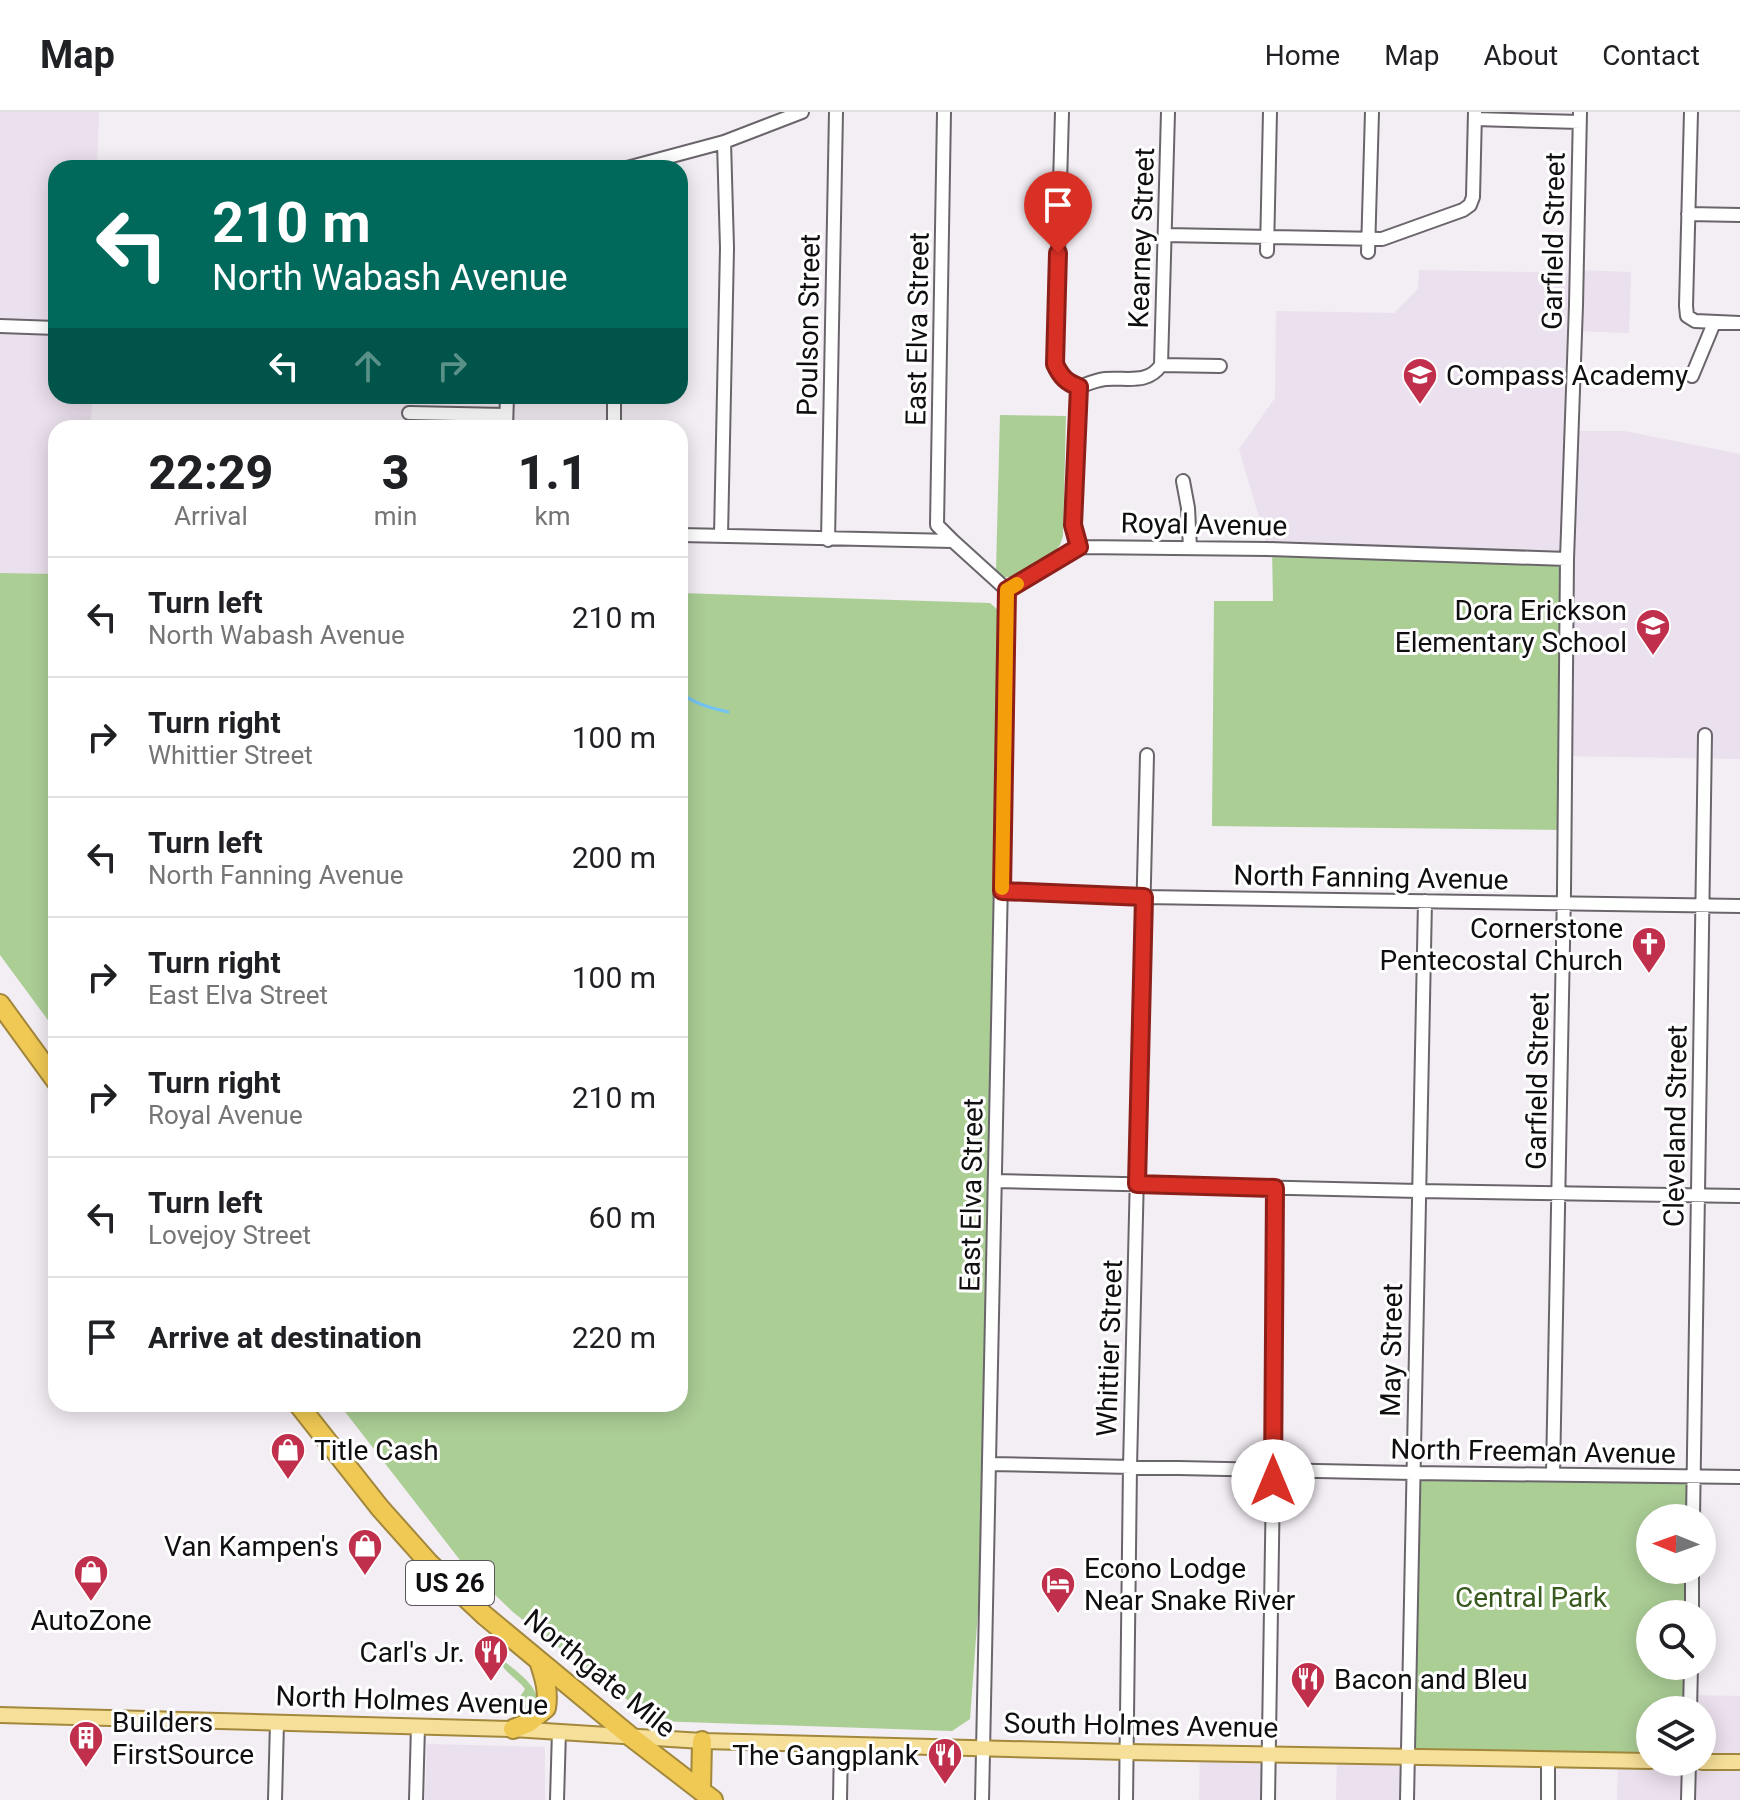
<!DOCTYPE html>
<html lang="en">
<head>
<meta charset="utf-8">
<style>
  body { margin:0; font-family:Roboto,sans-serif; background:#f6f6f6; color:#202124; height:100vh; display:flex; flex-direction:column; font-size:30px; white-space:nowrap }
  * { box-sizing:border-box; margin:0 }
  p { font-size:26px; color:#757577 }
  .icon { flex:none; width:44px; height:44px; fill:none; stroke:currentColor; stroke-width:2; stroke-linecap:round; stroke-linejoin:round }
  .map { position:relative; flex:1; overflow:hidden }
  .side { position:absolute; left:48px; top:308px; width:640px; height:992px; display:flex; flex-direction:column; background:#fff; border-radius:24px; box-shadow:0 4px 20px #0003 }
  .side>* { flex:none }
  .hud { position:absolute; left:48px; top:48px; width:640px; height:244px; border-radius:24px; box-shadow:0 4px 20px #0003; background:#00695c; color:#fff; overflow:hidden }
  .needle { width:52px; rotate:271deg }
  .buttons { position:absolute; left:1636px; top:1392px; display:grid; gap:16px }
  .buttons a { display:grid; place-items:center; width:80px; height:80px; border-radius:50%; background:#fff; box-shadow:0 4px 20px #0003; font-size:40px }
  .pin { position:absolute; display:grid; place-items:center; width:68px; height:68px; color:#fff; margin:-82px -34px; border-radius:50% 50% 50% 0; rotate:-45deg; box-shadow:0 0 8px #0007 }
  .pin .icon { rotate:45deg }
  .me { position:absolute; width:88px; margin:-44px; rotate:0deg; stroke-linejoin:round; filter:drop-shadow(0 0 6px #0008) }
  .turn { display:flex; align-items:center; gap:28px; height:168px; padding:0 32px; font-size:36px }
  .turn .icon { width:104px; height:104px; stroke-width:2.5 }
  .turn b { display:block; font-size:56px; line-height:68px }
  .lanes { display:flex; align-items:center; height:76px; padding:0 32px; background:#0003; justify-content:center; gap:40px; direction:ltr }
  .lanes .off { opacity:.35 }
  .eta { display:flex; justify-content:space-evenly; align-items:center; height:136px; text-align:center }
  .eta b { font-size:48px; font-weight:800; line-height:56px }
  ul { padding:0; list-style:none }
  li { display:flex; align-items:center; gap:24px; height:120px; padding:0 32px; border-top:2px solid #e0e0e0 }
  li div { flex:1 }
  li b { display:block; font-size:30px }
  li em { font-style:normal }
  header { display:flex; align-items:center; gap:48px; box-sizing:border-box; height:112px; padding:0 40px; background:#fff; border-bottom:2px solid #e0e0e0 }
  header strong { font-size:38px }
  nav { display:flex; gap:44px; margin-inline-start:auto; font-size:28px }
  .map>svg:first-child { display:block }
  .built { fill:#ebe0ed }
  .green { fill:#abce95 }
  .lines { fill:none; stroke-linecap:round; stroke-linejoin:round }
  .stream { stroke:#74c4f3; stroke-width:3 }
  .minor-casing { stroke:#6a656b; stroke-width:16 }
  .major-casing { stroke:#a2883c; stroke-width:18 }
  .highway-casing { stroke:#a2883c; stroke-width:22 }
  .minor { stroke:#fff; stroke-width:12 }
  .major { stroke:#f6df98; stroke-width:14 }
  .highway { stroke:#f0c954; stroke-width:18 }
  .route-casing { stroke:#8d1f18; stroke-width:20 }
  .route { stroke:#d93025; stroke-width:14 }
  .slow { stroke:#f59e0b; stroke-width:14 }
  .labels { text-anchor:middle; stroke-width:6; stroke-linejoin:round; paint-order:stroke }
  .shield { fill:#fff; stroke:#585658; stroke-width:2 }
  .shield-label { font-size:26px; font-weight:bold; fill:#100e10 }
  .street-label { font-size:28px; fill:#100e10; stroke:#fff }
  .poi-label { font-size:28px; fill:#100e10; stroke:#fff; text-anchor:start }
  .park-label { font-size:28px; fill:#38591d; stroke:#fff }
</style>
</head>
<body>
<header>
<strong>Map</strong>
<nav><a>Home</a><a>Map</a><a>About</a><a>Contact</a></nav>
</header>
<div class="map">
<svg width="1740" height="1688" viewBox="0 0 1740 1688">
  <rect width="100%" height="100%" fill="#f3edf4"/>
  <path class="built" d="M0 0H99L97 56H56V284H92L91 316H56V462L0 461Z
    M1419 158 1576 161 1577 158 1631 160 1629 221 1576 219 1572 319H1624L1740 342V647L1565 644 1268 436 1239 337 1275 286 1276 199 1394 201 1418 177Z
    M1690 1583 1740 1584V1688H1617L1618 1649 1702 1650V1598H1690Z
    M427 1632 545 1635V1688H425Z
    M1200 1640 1268 1643V1688H1199Z
    M1337 1644 1408 1645 1407 1688H1336Z"/>
  <path class="green" d="M1000 303 1066 304 1063 424 1060 433 1054 440 1012 465H1003L996 459Z
    M1272 437 1567 447 1564 718 1212 714 1214 489H1273Z
    M0 461 56 462V919L0 843Z
    M680 481 990 491 1007 506 989 1352 970 1607 952 1619 655 1609 514 1501 463 1452 339 1292H680Z
    M1413 1361 1694 1365 1693 1406H1650V1458H1692V1502H1650V1554H1691L1690 1598H1650V1649L1408 1645Z
    M498 1544C512 1557 538 1571 538 1592L530 1598 513 1601 511 1596 514 1592H521L520 1585 525 1577C518 1567 505 1561 500 1550H492Z"/>
  <g class="lines">
    <path class="stream" d="M680 580C694 592 711 596 728 600"/>
    <defs>
      <path id="minor" d="M944 0 937 413 953 429
        M1062 0 1055 252C1061 265 1066 270 1079 275
        M1691 0 1686 194 1687 204 1695 209 1740 211
        M1475 7 1580 10
        M627 56 724 30 802 0
        M1688 102 1740 103
        M1165 123 1382 127 1463 98 1470 93 1473 85 1475 0
        M1267 139 1270 0
        M1368 140 1372 0
        M0 214 56 216
        M1161 253 1168 0
        M1692 264 1714 211
        M1079 275 1073 413 1079 435
        M1079 275C1087 272 1096 268 1105 267 1126 265 1148 273 1161 253L1220 254
        M409 301 506 303
        M506 316 507 284
        M614 316V284
        M1183 369 1188 396 1190 436
        M680 423 953 429 1007 478
        M721 424 727 136 724 30
        M828 428 836 0
        M1007 478 1079 435 1268 437 1567 447
        M1002 779 1144 785 1740 794
        M995 1069 1418 1079 1740 1084
        M989 1352 1413 1361 1740 1365
        M1553 1362 1564 779 1567 447 1576 193 1580 0
        M1693 1406 1705 623
        M1692 1502V1458
        M1690 1598 1691 1554
        M275 1688 277 1610
        M416 1688 418 1614
        M557 1688 559 1619
        M840 1688 841 1632
        M982 1688 1007 478
        M1126 1688 1130 1355 1147 643
        M1268 1688 1273 1369 1275 1076
        M1407 1688 1425 789
        M1548 1688V1647
        M1688 1688 1689 1650"/>
      <path id="major" d="M0 1603 513 1617 702 1629 1127 1640 1650 1649
        M1702 1650H1740"/>
      <path id="highway" d="M0 892 56 969
        M298 1292 380 1396 429 1451 484 1503 630 1624 713 1688
        M513 1617 528 1611 546 1596C549 1579 544 1564 539 1549
        M701 1679 702 1629"/>
    </defs>
    <use href="#minor" class="minor-casing"/>
    <use href="#major" class="major-casing"/>
    <use href="#highway" class="highway-casing"/>
    <use href="#minor" class="minor"/>
    <use href="#major" class="major"/>
    <use href="#highway" class="highway"/>
  </g>
  <g class="lines">
    <defs>
      <path id="route" d="M1058 141 1055 252C1061 265 1066 270 1079 275L1073 413 1079 435 1007 478 1002 779 1144 785 1137 1072 1275 1076 1273 1369"/>
    </defs>
    <use href="#route" class="route-casing"/>
    <use href="#route" class="route"/>
    <path class="slow" d="M1002 776 1007 478 1017 472"/>
  </g>
  <defs>
    <symbol id="school-pin" viewBox="-11 -11 22 30"><path d="M0 17L-7.5 6A9.5 9.5 0 1 1 7.5 6Z" fill="#c0304d" stroke="#fff"/><path d="M0-5L7-2L0 1L-7-2ZM-4 1L0 2.5L4 1V4Q0 6-4 4Z" fill="#fff"/></symbol>
    <symbol id="church-pin" viewBox="-11 -11 22 30"><path d="M0 17L-7.5 6A9.5 9.5 0 1 1 7.5 6Z" fill="#c0304d" stroke="#fff"/><path d="M-1.2-6h2.4v3.5h3.3v2.4h-3.3V6h-2.4V-.1h-3.3v-2.4h3.3Z" fill="#fff"/></symbol>
    <symbol id="shop-pin" viewBox="-11 -11 22 30"><path d="M0 17L-7.5 6A9.5 9.5 0 1 1 7.5 6Z" fill="#c0304d" stroke="#fff"/><path d="M-5-2.5h2.3a2.7 3.5 0 0 1 5.4 0H5L5.5 6h-11ZM-1.5-2.5h3a1.5 2.3 0 0 0-3 0Z" fill="#fff"/></symbol>
    <symbol id="hotel-pin" viewBox="-11 -11 22 30"><path d="M0 17L-7.5 6A9.5 9.5 0 1 1 7.5 6Z" fill="#c0304d" stroke="#fff"/><path d="M-6-4.5h1.5V1H6V5H4.5V3h-9V5H-6ZM-4 0a1.8 1.8 0 1 1 3.6 0ZM.5 0V-2.5h3Q6-2.5 6 0Z" fill="#fff"/></symbol>
    <symbol id="restaurant-pin" viewBox="-11 -11 22 30"><path d="M0 17L-7.5 6A9.5 9.5 0 1 1 7.5 6Z" fill="#c0304d" stroke="#fff"/><path d="M-5-6h1v4h1v-4h1v4h1v-4h1v5L-1.5 .5V6h-2V.5L-5-1ZM5-6V6H3V1.5H1.5Q1.5-4 5-6Z" fill="#fff"/></symbol>
    <symbol id="building-pin" viewBox="-11 -11 22 30"><path d="M0 17L-7.5 6A9.5 9.5 0 1 1 7.5 6Z" fill="#c0304d" stroke="#fff"/><path d="M-4-6H4V6H1V3H-1V6H-4ZM-2.5-4.3h1.7v1.8h-1.7ZM.8-4.3h1.7v1.8H.8ZM-2.5-1h1.7V.8h-1.7ZM.8-1h1.7V.8H.8Z" fill="#fff"/></symbol>
  </defs>
  <g fill-rule="evenodd">
    <use href="#school-pin" x="1400" y="243" width="40" height="54"/>
    <use href="#school-pin" x="1633" y="494" width="40" height="54"/>
    <use href="#church-pin" x="1629" y="812" width="40" height="54"/>
    <use href="#shop-pin" x="268" y="1318" width="40" height="54"/>
    <use href="#shop-pin" x="345" y="1414" width="40" height="54"/>
    <use href="#shop-pin" x="71" y="1440" width="40" height="54"/>
    <use href="#hotel-pin" x="1038" y="1452" width="40" height="54"/>
    <use href="#restaurant-pin" x="471" y="1520" width="40" height="54"/>
    <use href="#restaurant-pin" x="1288" y="1547" width="40" height="54"/>
    <use href="#building-pin" x="66" y="1606" width="40" height="54"/>
    <use href="#restaurant-pin" x="925" y="1623" width="40" height="54"/>
  </g>
  <g class="labels">
    <rect class="shield" x="406" y="1449" width="88" height="44" rx="6"/>
    <g class="shield-label">
      <text x="450" y="1480">US 26</text>
    </g>
    <g class="street-label">
      <text transform="translate(1141 126) rotate(-88)" y="10">Kearney Street</text>
      <text transform="translate(1553 129) rotate(-89)" y="10">Garfield Street</text>
      <text transform="translate(808 213) rotate(-89)" y="10">Poulson Street</text>
      <text transform="translate(917 217) rotate(-89)" y="10">East Elva Street</text>
      <text transform="translate(1204 412) rotate(1)" y="10">Royal Avenue</text>
      <text transform="translate(1371 765) rotate(1)" y="10">North Fanning Avenue</text>
      <text transform="translate(1537 969) rotate(-89)" y="10">Garfield Street</text>
      <text transform="translate(1675 1014) rotate(-89)" y="10">Cleveland Street</text>
      <text transform="translate(971 1083) rotate(-89)" y="10">East Elva Street</text>
      <text transform="translate(1109 1236) rotate(-88)" y="10">Whittier Street</text>
      <text transform="translate(1391 1238) rotate(-89)" y="10">May Street</text>
      <text transform="translate(1533 1339) rotate(1)" y="10">North Freeman Avenue</text>
      <text transform="translate(600 1561) rotate(39)" y="10">Northgate Mile</text>
      <text transform="translate(412 1588) rotate(2)" y="10">North Holmes Avenue</text>
      <text transform="translate(1141 1613) rotate(1)" y="10">South Holmes Avenue</text>
    </g>
    <g class="poi-label">
      <text x="1446" y="273">Compass Academy</text>
      <text x="1627" y="508" text-anchor="end">Dora Erickson<tspan x="1627" dy="32">Elementary School</tspan></text>
      <text x="1623" y="826" text-anchor="end">Cornerstone<tspan x="1623" dy="32">Pentecostal Church</tspan></text>
      <text x="314" y="1348">Title Cash</text>
      <text x="339" y="1444" text-anchor="end">Van Kampen's</text>
      <text x="1084" y="1466">Econo Lodge<tspan x="1084" dy="32">Near Snake River</tspan></text>
      <text x="91" y="1518" text-anchor="middle">AutoZone</text>
      <text x="465" y="1550" text-anchor="end">Carl's Jr.</text>
      <text x="1334" y="1577">Bacon and Bleu</text>
      <text x="112" y="1620">Builders<tspan x="112" dy="32">FirstSource</tspan></text>
      <text x="919" y="1653" text-anchor="end">The Gangplank</text>
    </g>
    <g class="park-label">
      <text x="1531" y="1495">Central Park</text>
    </g>
  </g>
</svg>
<div class="buttons">
<a><svg class="needle" viewBox="-14 -14 28 28"><path d="M0-13l5 13h-10z" fill="#e53935"/><path d="M0 13l5-13h-10z" fill="#757577"/></svg></a>
<a><svg class="icon" aria-label="search" viewBox="0 0 24 24"><circle cx="10" cy="10" r="6"/><path d="M15 15l6 6"/></svg></a>
<a><svg class="icon" aria-label="layers" viewBox="0 0 24 24"><path d="M12 4l9 5-9 5-9-5zM3 14l9 5 9-5"/></svg></a>
</div>
<div class="pin" style="left:1058px;top:141px;background:#d93025"><svg class="icon" aria-label="arrive" viewBox="0 0 24 24"><path d="M6 21V4h12l-3 4 3 4H6"/></svg></div>
<svg class="me" style="left:1273px;top:1369px" viewBox="-20 -20 40 40"><circle r="19" fill="#fff"/><path d="M0-13L10 11 0 6-10 11z" fill="#d93025"/></svg>
<div class="hud">
<div class="turn"><svg class="icon" aria-label="left" viewBox="0 0 24 24"><path d="M17 20v-9H6M10 6l-5 5 5 5"/></svg><div><b>210 m</b>North Wabash Avenue</div></div>
<div class="lanes"><svg class="icon" aria-label="left" viewBox="0 0 24 24"><path d="M17 20v-9H6M10 6l-5 5 5 5"/></svg><svg class="icon off" aria-label="ahead" viewBox="0 0 24 24"><path d="M12 20V5M6 11l6-6 6 6"/></svg><svg class="icon off" aria-label="right" viewBox="0 0 24 24"><path d="M7 20v-9h11M14 6l5 5-5 5"/></svg></div>
</div>
<section class="side">
<div class="eta">
<div><b>22:29</b><p>Arrival</p></div>
<div><b>3</b><p>min</p></div>
<div><b>1.1</b><p>km</p></div>
</div>
<ul>
<li><svg class="icon" aria-label="left" viewBox="0 0 24 24"><path d="M17 20v-9H6M10 6l-5 5 5 5"/></svg><div><b>Turn left</b><p>North Wabash Avenue</p></div><em>210 m</em></li>
<li><svg class="icon" aria-label="right" viewBox="0 0 24 24"><path d="M7 20v-9h11M14 6l5 5-5 5"/></svg><div><b>Turn right</b><p>Whittier Street</p></div><em>100 m</em></li>
<li><svg class="icon" aria-label="left" viewBox="0 0 24 24"><path d="M17 20v-9H6M10 6l-5 5 5 5"/></svg><div><b>Turn left</b><p>North Fanning Avenue</p></div><em>200 m</em></li>
<li><svg class="icon" aria-label="right" viewBox="0 0 24 24"><path d="M7 20v-9h11M14 6l5 5-5 5"/></svg><div><b>Turn right</b><p>East Elva Street</p></div><em>100 m</em></li>
<li><svg class="icon" aria-label="right" viewBox="0 0 24 24"><path d="M7 20v-9h11M14 6l5 5-5 5"/></svg><div><b>Turn right</b><p>Royal Avenue</p></div><em>210 m</em></li>
<li><svg class="icon" aria-label="left" viewBox="0 0 24 24"><path d="M17 20v-9H6M10 6l-5 5 5 5"/></svg><div><b>Turn left</b><p>Lovejoy Street</p></div><em>60 m</em></li>
<li><svg class="icon" aria-label="arrive" viewBox="0 0 24 24"><path d="M6 21V4h12l-3 4 3 4H6"/></svg><div><b>Arrive at destination</b></div><em>220 m</em></li>
</ul>
</section>
</div>
</body>
</html>
